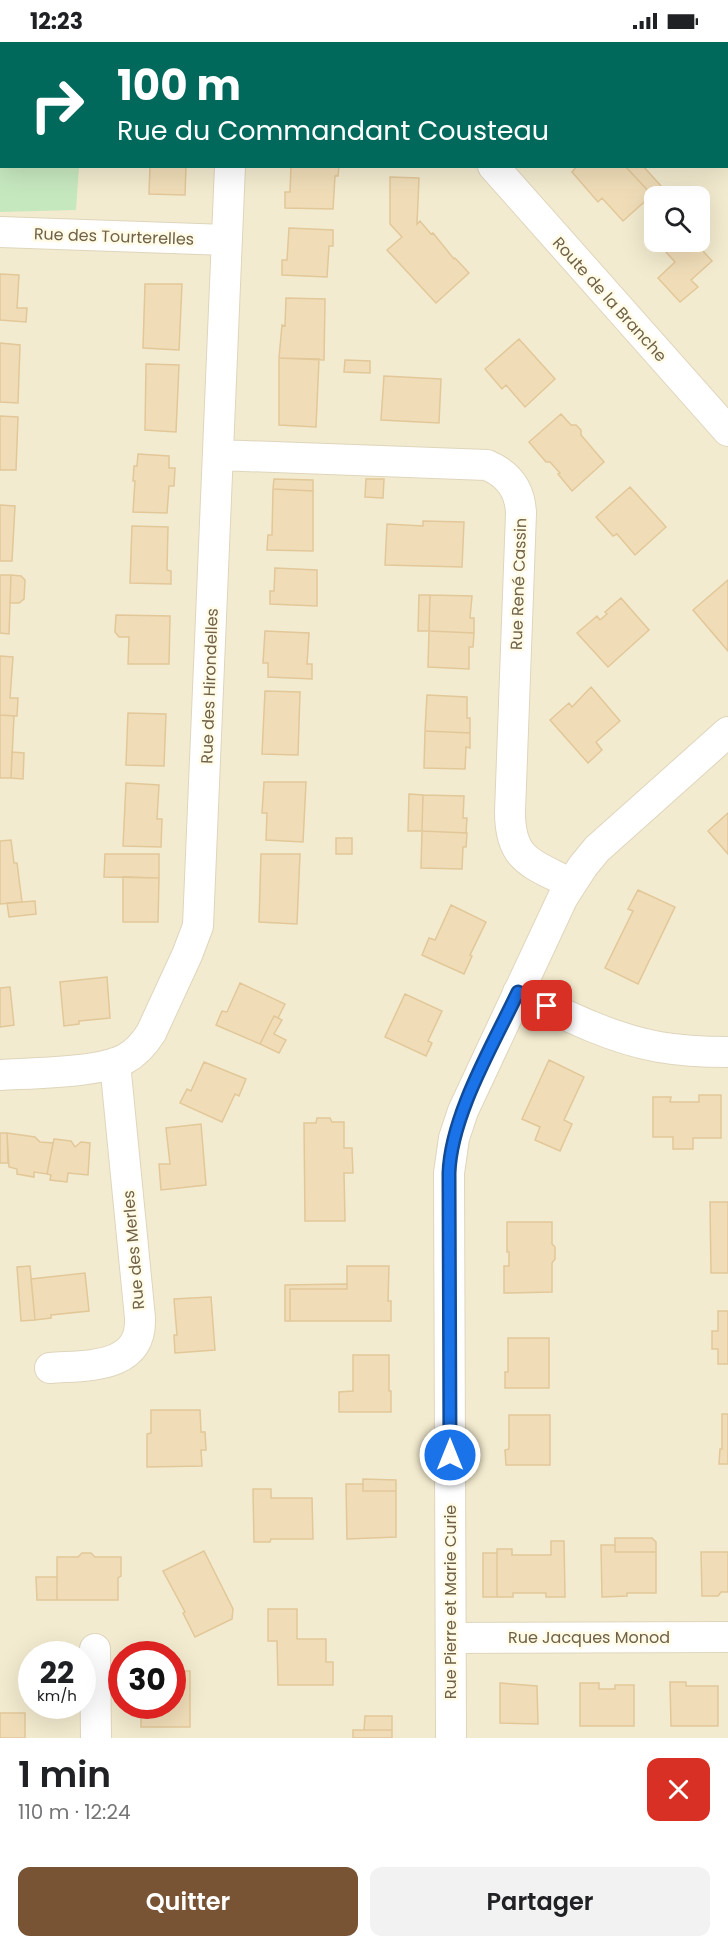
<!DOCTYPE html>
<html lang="fr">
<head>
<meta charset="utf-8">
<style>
  body { margin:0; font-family:Poppins,sans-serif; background:#f2f2f2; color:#202124; height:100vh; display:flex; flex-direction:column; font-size:22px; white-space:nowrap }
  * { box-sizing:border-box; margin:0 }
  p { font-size:20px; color:#757577 }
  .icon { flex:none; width:33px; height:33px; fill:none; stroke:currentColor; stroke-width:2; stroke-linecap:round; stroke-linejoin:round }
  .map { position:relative; height:1696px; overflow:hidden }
  .drawer { display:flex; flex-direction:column; background:#fff; flex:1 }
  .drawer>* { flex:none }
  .banner { position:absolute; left:0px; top:0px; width:729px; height:126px; box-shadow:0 6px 24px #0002; background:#00695c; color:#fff; overflow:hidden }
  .fabs { position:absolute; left:644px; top:144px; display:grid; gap:12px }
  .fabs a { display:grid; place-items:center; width:66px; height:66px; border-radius:12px; background:#fff; box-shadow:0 6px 24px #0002; font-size:30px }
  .speed { position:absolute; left:18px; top:1599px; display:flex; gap:12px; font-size:30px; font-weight:700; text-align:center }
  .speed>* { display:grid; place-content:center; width:78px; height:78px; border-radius:50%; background:#fff; box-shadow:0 6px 24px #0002; line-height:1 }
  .speed small { font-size:15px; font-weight:400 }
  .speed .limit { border:9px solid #d22; background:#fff; color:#111 }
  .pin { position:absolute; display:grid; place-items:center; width:51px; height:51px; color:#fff; margin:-26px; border-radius:12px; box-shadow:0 3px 9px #0006 }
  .me { position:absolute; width:66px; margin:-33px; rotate:0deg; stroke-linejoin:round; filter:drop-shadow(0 0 4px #0008) }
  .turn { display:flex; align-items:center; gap:21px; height:126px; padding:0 18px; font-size:27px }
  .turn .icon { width:78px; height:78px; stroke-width:2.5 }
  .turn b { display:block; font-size:42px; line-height:51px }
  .round { display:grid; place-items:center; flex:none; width:63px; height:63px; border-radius:12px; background:#f2f2f2 }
  .overview { display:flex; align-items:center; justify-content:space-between; height:102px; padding:0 18px }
  h1 { font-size:36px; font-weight:600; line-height:45px }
  .action { display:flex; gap:12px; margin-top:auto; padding:12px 18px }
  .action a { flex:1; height:69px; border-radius:12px; background:#785334; color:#fff; font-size:24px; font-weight:600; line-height:69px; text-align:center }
  .action a+a { background:#f2f2f2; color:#202124 }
  .status { display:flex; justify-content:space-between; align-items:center; height:42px; padding:0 30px; background:#fff; direction:ltr }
  .status svg { height:16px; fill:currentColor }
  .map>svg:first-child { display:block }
  .residential { fill:#f3ebcf; fill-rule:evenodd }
  .green { fill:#c6e8bf }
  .building { fill:#f0ddb8; stroke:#e2c799; stroke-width:1.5 }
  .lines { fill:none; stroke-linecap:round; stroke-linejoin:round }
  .minor-casing { stroke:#dfd5bc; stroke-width:32 }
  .minor { stroke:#fff; stroke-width:30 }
  .route-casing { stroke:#114b97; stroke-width:15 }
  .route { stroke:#1a73e8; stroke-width:10 }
  .labels { text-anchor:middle; stroke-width:5; stroke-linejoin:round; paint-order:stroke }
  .street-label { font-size:16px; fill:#716148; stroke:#fffbe6 }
</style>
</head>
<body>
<div class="status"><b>12:23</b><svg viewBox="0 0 49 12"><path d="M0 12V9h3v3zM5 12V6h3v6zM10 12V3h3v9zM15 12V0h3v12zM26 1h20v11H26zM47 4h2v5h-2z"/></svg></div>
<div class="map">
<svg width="728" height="1696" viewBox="0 0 728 1696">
  <rect width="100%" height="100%" fill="#fbf8e0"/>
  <path class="residential" d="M0 0H728V1696H0ZM2 2H728V124H2ZM654 154H699V200H654ZM32 1612H82V1664H32ZM122 1612H172V1664H122Z"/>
  <path class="green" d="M0 0H88L2 2V124L79 125 76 168 0 170Z"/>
  <path class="building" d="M441 0H509L510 2H443Z
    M150 124H186L185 153 149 152Z
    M291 124H339L338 134H335L333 167 285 166V150H290Z
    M577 124H625L652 153 623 179 602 156 598 160 572 130Z
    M625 124H643L661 144 652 153Z
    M390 135 419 136 417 182 420 179 431 192 433 191 454 217 455 216 469 231 436 261 387 208 402 195 390 182Z
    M289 186 333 188V204H329L327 235 282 233V218H287Z
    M657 200H695L712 219 691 238 698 245 680 260 658 236 675 220Z
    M0 232 19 233 17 266H27L26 280 0 278Z
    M145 242H182L179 308 143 306Z
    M286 256 325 257 324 318 279 316 282 283 285 284Z
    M519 297 555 337 525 365 506 343 502 347 485 327Z
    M0 301 20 303 18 361 0 360Z
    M279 316 319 317 316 385 279 383Z
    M345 318 370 319V331L344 330Z
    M146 322 179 323 176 390 145 388Z
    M384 334 441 337 439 381 381 378Z
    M561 372 571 383H576L581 388V393L604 420 572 449 558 432 560 431 550 420H546L529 400Z
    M0 374 18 375 16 428H0Z
    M138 412 169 414V426H175L174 444H169L167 471 133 470 135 439H133L134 424H137Z
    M274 437 313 438V449L273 447Z
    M366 437H384L383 456 365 455Z
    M630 445 666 485 635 513 617 492 613 494 596 475Z
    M273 447 313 449V509L267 508 268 493H272Z
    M0 463 15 464 12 519H0Z
    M423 479 464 480 462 525 385 523 387 482 423 484Z
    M132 484 168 485 167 528 171 529V542L130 541Z
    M275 526 317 528V564L270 562V549H274Z
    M0 533H11L9 592 0 591Z
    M11 533 21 534 25 538 24 557 19 561H10Z
    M728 538V609L693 568Z
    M419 553H430L429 589H418Z
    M430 553 472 554 470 576H474V591L429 589Z
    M621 556 649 588 608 625 577 591 597 574 600 578 607 572 605 570Z
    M116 573 170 574 169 622H128L129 595H119L115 590Z
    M265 589 309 591 307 622H312V637L268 635V621H263Z
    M429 589 474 591 473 605H469V627L428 625Z
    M0 614 13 615 10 656H18L17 674 0 673Z
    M591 645 620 679 596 700 602 708 588 721 550 678 569 661 572 665Z
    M265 649 300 650 298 713 262 712Z
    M427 653 467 655V676H470V691L425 689Z
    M128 671 166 672 164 724 126 723Z
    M0 673 14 674 11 736H0Z
    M425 689 470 691V706L466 705 465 727 424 726Z
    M12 710 24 711 23 737 11 736Z
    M264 740H306L303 800 266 798 267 771H262Z
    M126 741 159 743 157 777H162L161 805 123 804Z
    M409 752 423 753 422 789H408Z
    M423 753 464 754 463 776H467L466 791 422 789Z
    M728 771V812L708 789Z
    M422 789 467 791 466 805H463L462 827 421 826Z
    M336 796H352V812H336Z
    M11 798 14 821H17L22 860 0 862V799Z
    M105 812H159V836L104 835Z
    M261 812H300L297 882 259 880Z
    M123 835 159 836 158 880H123Z
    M638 848 675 865 638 942 605 926 633 869 628 867Z
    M35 859 36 872 9 875 7 861Z
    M451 863 486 880 470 913 472 914 464 932 422 913 429 896 435 898Z
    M107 935 110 976 79 979V982L64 984 60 940Z
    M240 941 285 962 278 976 274 974 260 1002 216 983 222 969 227 970Z
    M10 945 14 983 0 985V946Z
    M405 952 442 969 428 999 432 1001 426 1014 385 995Z
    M274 974 282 978 274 992 286 998 279 1011 260 1002Z
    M549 1018 584 1035 564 1078 572 1082 560 1109 535 1098 540 1085 522 1077Z
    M204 1020 246 1037 239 1054 235 1052 222 1080 180 1061 187 1047 191 1049Z
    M699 1053H721V1096H693V1107H673V1095H653V1055H671L670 1060H699Z
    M317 1076H330L332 1080H344V1106H352L353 1131H344L345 1179H305L304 1081H316Z
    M201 1082 206 1143 161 1148 159 1122H170L166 1086Z
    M0 1091H7L8 1121H0Z
    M7 1091 35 1095 40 1100 53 1101 47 1132 34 1130V1135L17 1132V1127L9 1125Z
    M54 1097 71 1099 75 1105 81 1100 90 1101 88 1133 68 1131 67 1140 50 1138 51 1133 47 1132Z
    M710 1160H728V1231H711Z
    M507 1180H552V1202L555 1205V1217L552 1221V1250L504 1251V1224H509V1210H507Z
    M30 1224 35 1278 21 1279 17 1225Z
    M347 1224H389L388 1259H391V1279H290V1247H347Z
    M85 1231 89 1269 51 1273V1276L35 1278 31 1237Z
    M347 1242V1247H290V1279H285V1243Z
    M211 1255 215 1308 175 1311 174 1293H177L174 1257Z
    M718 1269H728V1322H718V1307H712V1289H718Z
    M508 1296H549V1346H505V1330H508Z
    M353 1313H389V1349H391V1370H339V1350L353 1349Z
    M151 1368H200L201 1390H205L206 1408H201L202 1424 147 1425V1392L151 1391Z
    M722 1372H728V1422H719L720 1407H722Z
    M509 1373H550V1423H506L505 1408 509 1407Z
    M363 1437 396 1438V1449H363Z
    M346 1442H363V1449H396V1495L347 1497Z
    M253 1447H271V1456H312L313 1497H271L270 1500H254Z
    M615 1496H652L656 1500V1510H615Z
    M551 1499H564L565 1555H546V1551H513V1555H497V1507H512V1513H551Z
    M601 1503H615V1510H656V1551H627V1554L602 1555Z
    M204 1509 233 1567 232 1577 195 1595 183 1571 185 1570 163 1529Z
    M701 1510H728V1550H721L718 1554H702Z
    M82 1511H91L95 1515H121V1534L118 1536V1558H57V1515H78Z
    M483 1511H497V1555H483Z
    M36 1535H57V1558H37Z
    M268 1567H297V1597H326V1620H333V1643H278L277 1599H268Z
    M172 1629H190V1685H141V1669H147V1664H172Z
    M670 1640H686V1644H718V1684H671Z
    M500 1641 537 1644 538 1682 500 1681Z
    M580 1641H599V1647H615V1643H634V1684H580Z
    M0 1671H25V1696H0Z
    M365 1674H392V1688H364Z
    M353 1688H392V1696H353Z"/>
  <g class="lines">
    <defs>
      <path id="minor" d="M381 0 382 2
        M234 2 235 0
        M625 2 627 0
        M493 124 728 389
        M0 190 227 198
        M218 413 487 423C508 432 520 447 521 471L510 770C510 819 532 821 571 842
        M518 950C563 972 609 996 659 1005 682 1009 705 1010 728 1010
        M0 1033C32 1031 98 1031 125 1017 136 1011 144 1002 151 991L187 913 198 884 230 124
        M50 1326C86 1323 142 1328 140 1276L115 1021
        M451 1596 728 1595
        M95 1607 96 1696
        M451 1696 449 1131 454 1096 463 1069 563 855 583 824 597 807 728 690"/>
    </defs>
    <use href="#minor" class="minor-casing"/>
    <use href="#minor" class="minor"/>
  </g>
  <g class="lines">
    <defs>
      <path id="route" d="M450 1413 449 1131C451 1073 493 1003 518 950L547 964"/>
    </defs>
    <use href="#route" class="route-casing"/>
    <use href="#route" class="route"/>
  </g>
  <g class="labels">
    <g class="street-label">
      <text transform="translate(114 194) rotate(2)" y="6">Rue des Tourterelles</text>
      <text transform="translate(610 257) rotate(48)" y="6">Route de la Branche</text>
      <text transform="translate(518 542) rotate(-88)" y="6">Rue René Cassin</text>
      <text transform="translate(209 644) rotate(-88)" y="6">Rue des Hirondelles</text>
      <text transform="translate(133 1208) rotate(-95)" y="6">Rue des Merles</text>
      <text transform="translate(450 1560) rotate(-90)" y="6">Rue Pierre et Marie Curie</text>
      <text x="589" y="1601">Rue Jacques Monod</text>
    </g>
  </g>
</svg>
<div class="fabs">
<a><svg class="icon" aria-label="search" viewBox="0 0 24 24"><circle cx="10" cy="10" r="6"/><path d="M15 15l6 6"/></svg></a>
</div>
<div class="speed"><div>22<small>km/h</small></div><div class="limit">30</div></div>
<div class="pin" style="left:547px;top:964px;background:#d93025"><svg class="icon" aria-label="arrive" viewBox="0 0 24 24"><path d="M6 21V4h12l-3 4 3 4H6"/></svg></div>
<svg class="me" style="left:450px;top:1413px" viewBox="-20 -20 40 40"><circle r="17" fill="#1a73e8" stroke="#fff" stroke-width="3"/><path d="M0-11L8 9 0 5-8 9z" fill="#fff"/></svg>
<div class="banner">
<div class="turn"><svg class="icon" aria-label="right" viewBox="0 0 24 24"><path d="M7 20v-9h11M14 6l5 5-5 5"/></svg><div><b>100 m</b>Rue du Commandant Cousteau</div></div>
</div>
</div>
<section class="drawer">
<div class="overview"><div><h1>1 min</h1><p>110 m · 12:24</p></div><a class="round" style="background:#d93025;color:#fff"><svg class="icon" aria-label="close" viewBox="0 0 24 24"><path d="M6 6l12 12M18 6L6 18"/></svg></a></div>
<div class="action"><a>Quitter</a><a>Partager</a></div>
</section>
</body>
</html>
